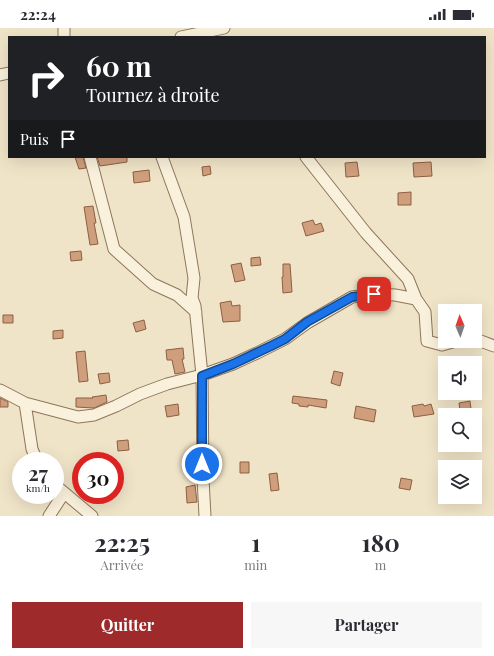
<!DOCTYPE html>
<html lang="fr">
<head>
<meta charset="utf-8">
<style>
  body { margin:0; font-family:"Playfair Display",serif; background:#f7f7f7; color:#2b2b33; height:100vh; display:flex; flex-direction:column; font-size:15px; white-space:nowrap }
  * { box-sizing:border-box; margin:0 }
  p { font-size:13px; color:#7c7c81 }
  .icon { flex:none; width:22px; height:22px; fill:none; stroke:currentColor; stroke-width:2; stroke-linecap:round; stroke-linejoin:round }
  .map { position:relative; height:488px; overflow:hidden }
  .drawer { display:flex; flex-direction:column; background:#fff; flex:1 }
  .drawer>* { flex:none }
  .top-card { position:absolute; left:8px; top:8px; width:478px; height:122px; border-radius:0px; box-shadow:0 4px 16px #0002; background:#202124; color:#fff; overflow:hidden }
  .needle { width:26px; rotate:358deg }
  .buttons { position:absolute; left:438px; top:276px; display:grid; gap:8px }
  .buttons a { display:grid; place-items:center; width:44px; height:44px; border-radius:0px; background:#fff; box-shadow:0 4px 16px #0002; font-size:20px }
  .speed { position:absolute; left:12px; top:424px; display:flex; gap:8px; font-size:20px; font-weight:700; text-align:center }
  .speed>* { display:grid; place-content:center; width:52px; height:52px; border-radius:50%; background:#fff; box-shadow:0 4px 16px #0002; line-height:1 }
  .speed small { font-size:10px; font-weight:400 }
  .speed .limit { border:6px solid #d22; background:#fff; color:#111 }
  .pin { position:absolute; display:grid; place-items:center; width:34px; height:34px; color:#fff; margin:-17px; border-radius:8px; box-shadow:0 2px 6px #0006 }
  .me { position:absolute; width:44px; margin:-22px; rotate:0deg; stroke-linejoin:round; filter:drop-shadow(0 0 3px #0008) }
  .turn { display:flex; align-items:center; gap:14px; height:84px; padding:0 12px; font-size:18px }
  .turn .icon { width:52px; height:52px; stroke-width:2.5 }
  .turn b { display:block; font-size:28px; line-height:34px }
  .then { display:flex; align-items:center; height:38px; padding:0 12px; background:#0003; gap:8px; font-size:15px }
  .eta { display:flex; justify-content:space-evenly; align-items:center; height:68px; text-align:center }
  .eta b { font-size:24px; font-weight:700; line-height:28px }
  .cta { display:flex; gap:8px; margin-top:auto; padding:8px 12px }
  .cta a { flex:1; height:46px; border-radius:0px; background:#9e2a2b; color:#fff; font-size:16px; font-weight:700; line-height:46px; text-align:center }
  .cta a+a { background:#f7f7f7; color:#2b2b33 }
  .status { display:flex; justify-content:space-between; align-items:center; height:28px; padding:0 20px; background:#fff; direction:ltr }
  .status svg { height:11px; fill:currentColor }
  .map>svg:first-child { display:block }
  .building { fill:#cf9f7d; stroke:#8d5f41 }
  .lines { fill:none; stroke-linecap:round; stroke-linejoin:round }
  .minor-casing { stroke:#8d765c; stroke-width:13 }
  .minor { stroke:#faf1dc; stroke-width:11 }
  .route-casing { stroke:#114b97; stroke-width:10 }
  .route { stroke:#1a73e8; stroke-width:7 }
</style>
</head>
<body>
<div class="status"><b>22:24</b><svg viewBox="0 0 49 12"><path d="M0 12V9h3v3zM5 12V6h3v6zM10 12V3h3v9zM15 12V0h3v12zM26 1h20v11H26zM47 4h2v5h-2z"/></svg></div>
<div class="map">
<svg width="494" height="488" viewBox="0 0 494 488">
  <rect width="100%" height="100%" fill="#f0e4c8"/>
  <path class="building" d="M75 129H83L86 140 79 141Z
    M97 129H127V134L100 138Z
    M357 134 359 148 346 149 345 135Z
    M431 134 432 148 414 149 413 135Z
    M210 138 211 146 203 148 202 139Z
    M149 142 150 153 134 155 133 144Z
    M411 164V177H398V165Z
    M93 178 96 195H94L98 216 90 217 84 179Z
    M313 192 315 197 321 195 324 203 306 208 302 195Z
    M81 223 82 232 71 233 70 224Z
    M260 229 261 237 251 238V230Z
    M241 235 245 252 235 254 231 237Z
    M283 236H290L292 264 283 265 282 249H283Z
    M231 273 232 278 240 277V293L223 294 220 275Z
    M3 287H13V295H3Z
    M144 292 146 301 136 304 133 295Z
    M63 302V310L53 311V303Z
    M183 320 184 331H182L185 344 175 346 172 332H167L166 322Z
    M85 323 88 353 79 354 76 324Z
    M334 343 343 345 340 358 331 355Z
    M109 345 110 354 100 356 98 346Z
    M106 367 107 374 94 380 76 379V370H93L92 369Z
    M293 368 327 372 326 380 308 377V379L299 378V376L292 375Z
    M0 370 8 374V379H0Z
    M470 373 471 381 460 383 459 375Z
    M178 376 179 387 167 389 165 378Z
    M423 376 424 378 431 376 434 386 414 389 412 378Z
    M356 378 376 382 374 394 354 390Z
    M128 412 129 422 118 423 117 413Z
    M240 434H249V445H240Z
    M277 445 279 462 271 463 269 446Z
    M401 450 412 452 410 462 399 460Z
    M195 457 197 474 187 475 186 459Z"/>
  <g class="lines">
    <defs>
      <path id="minor" d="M64 0V9
        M181 9 224 0
        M0 47 9 45
        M90 129 114 221 153 256 177 267 196 284
        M162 129 184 189 194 250 192 270 195 278 202 347 203 451 205 488
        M306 129 366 205 408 251 416 271
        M475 312H478L494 318
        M0 362 25 375 78 389 94 387 116 378 140 366 167 356 202 347 233 336 257 325 285 311 307 295 352 269 374 266 395 267 416 271 425 284 427 313 442 317 456 313
        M25 375 32 421 37 433
        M55 457 92 488
        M49 488 64 465"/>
    </defs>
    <use href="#minor" class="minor-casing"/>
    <use href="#minor" class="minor"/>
  </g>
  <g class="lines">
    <defs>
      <path id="route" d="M202 436V348L233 336 271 318 285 311 307 294 352 269 374 266"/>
    </defs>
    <use href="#route" class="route-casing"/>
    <use href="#route" class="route"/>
  </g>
</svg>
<div class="buttons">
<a><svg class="needle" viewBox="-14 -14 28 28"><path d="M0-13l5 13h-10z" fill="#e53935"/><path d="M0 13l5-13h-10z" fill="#7c7c81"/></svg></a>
<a><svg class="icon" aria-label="sound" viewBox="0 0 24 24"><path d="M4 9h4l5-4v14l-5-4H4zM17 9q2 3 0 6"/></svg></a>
<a><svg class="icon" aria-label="search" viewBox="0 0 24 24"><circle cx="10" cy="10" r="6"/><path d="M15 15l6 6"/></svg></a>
<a><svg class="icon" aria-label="layers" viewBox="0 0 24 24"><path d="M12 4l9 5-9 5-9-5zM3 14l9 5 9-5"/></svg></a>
</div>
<div class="speed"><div>27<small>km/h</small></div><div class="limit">30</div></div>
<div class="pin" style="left:374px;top:266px;background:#d93025"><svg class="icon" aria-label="arrive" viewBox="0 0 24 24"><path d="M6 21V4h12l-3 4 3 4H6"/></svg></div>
<svg class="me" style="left:202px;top:436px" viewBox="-20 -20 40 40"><circle r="17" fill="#1a73e8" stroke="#fff" stroke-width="3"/><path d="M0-11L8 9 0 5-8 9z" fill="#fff"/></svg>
<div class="top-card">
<div class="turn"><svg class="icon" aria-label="right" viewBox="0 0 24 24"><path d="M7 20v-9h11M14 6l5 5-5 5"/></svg><div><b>60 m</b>Tournez à droite</div></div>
<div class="then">Puis<svg class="icon" aria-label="arrive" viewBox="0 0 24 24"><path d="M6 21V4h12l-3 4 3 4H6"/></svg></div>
</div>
</div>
<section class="drawer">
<div class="eta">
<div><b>22:25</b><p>Arrivée</p></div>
<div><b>1</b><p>min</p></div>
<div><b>180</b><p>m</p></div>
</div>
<div class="cta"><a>Quitter</a><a>Partager</a></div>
</section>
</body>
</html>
